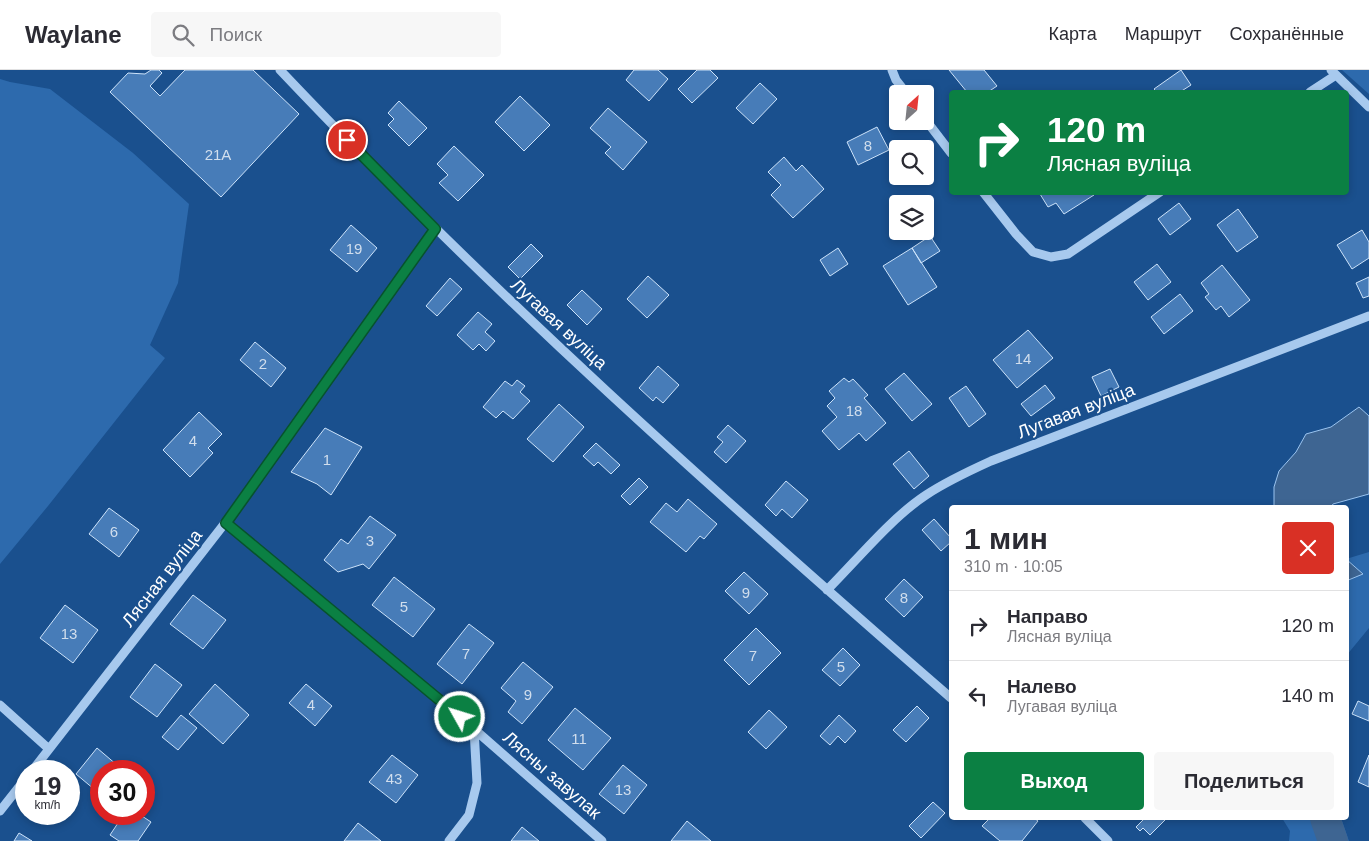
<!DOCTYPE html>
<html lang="ru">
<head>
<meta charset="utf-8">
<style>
  body { margin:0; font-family:Helvetica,sans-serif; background:#f7f7f7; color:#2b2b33; height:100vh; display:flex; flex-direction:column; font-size:19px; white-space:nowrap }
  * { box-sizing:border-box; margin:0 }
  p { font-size:16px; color:#7c7c81 }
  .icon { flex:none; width:28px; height:28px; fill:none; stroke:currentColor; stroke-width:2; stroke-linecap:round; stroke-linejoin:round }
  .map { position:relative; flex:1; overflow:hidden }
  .panel { position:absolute; left:949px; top:435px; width:400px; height:315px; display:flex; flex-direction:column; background:#fff; border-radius:5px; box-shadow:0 2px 8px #0003 }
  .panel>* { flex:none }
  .hud { position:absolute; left:949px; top:20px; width:400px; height:105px; border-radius:5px; box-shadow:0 2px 8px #0003; background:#0b8043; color:#fff; overflow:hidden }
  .needle { width:32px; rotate:27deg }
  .fabs { position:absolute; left:889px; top:15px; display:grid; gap:10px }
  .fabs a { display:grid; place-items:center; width:45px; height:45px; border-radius:5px; background:#fff; box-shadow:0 2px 8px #0003; font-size:25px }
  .speed { position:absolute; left:15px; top:690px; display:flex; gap:10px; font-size:25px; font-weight:700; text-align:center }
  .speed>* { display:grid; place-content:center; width:65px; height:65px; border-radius:50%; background:#fff; box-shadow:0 2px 8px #0003; line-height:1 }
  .speed small { font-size:12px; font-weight:400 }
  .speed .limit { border:8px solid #d22; background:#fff; color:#111 }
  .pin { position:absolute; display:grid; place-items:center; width:42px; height:42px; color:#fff; margin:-21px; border:2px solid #fff; border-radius:50%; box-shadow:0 1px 5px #0007 }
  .me { position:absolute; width:55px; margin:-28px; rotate:309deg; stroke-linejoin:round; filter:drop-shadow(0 0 4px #0008) }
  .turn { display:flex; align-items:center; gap:18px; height:105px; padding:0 15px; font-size:22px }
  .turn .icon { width:65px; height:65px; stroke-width:2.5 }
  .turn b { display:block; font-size:35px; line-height:42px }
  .round { display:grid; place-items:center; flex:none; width:52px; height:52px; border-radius:5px; background:#f7f7f7 }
  .headline { display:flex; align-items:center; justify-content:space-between; height:85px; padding:0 15px }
  h1 { font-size:30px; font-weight:700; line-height:38px }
  .cta { display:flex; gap:10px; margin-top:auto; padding:10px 15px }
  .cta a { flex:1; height:58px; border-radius:5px; background:#0b8043; color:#fff; font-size:20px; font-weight:700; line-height:58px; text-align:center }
  .cta a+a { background:#f7f7f7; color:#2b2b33 }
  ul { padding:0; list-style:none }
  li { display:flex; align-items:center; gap:15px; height:70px; padding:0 15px; border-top:1px solid #e1e1e2 }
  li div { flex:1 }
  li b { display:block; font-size:19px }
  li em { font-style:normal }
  header { display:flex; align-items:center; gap:30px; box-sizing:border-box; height:70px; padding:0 25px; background:#fff; border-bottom:1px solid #e1e1e2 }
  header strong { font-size:24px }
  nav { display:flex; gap:28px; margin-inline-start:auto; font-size:18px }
  .search { width:350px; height:45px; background:#f7f7f7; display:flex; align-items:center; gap:12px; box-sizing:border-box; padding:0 18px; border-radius:5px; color:#7c7c81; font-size:19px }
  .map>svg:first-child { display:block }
  .green { fill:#2d6aad }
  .water { fill:#3e6592; stroke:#9ac4f0 }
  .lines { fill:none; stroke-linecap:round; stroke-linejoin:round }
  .river { stroke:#3e6592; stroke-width:30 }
  .building { fill:#477cb8; stroke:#cde3fa }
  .minor { stroke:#a7c9ee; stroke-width:9 }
  .route-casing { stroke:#07532c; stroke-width:12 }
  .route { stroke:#0b8043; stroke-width:9 }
  .labels { text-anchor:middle; stroke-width:4.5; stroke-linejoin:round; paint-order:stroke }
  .number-label { font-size:15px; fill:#d1deed }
  .street-label { font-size:18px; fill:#fff; stroke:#1a508e }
</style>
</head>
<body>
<header>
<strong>Waylane</strong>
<div class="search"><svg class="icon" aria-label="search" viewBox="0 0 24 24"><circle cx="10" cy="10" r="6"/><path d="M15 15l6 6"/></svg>Поиск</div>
<nav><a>Карта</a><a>Маршрут</a><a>Сохранённые</a></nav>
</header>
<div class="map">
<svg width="1369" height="771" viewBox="0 0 1369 771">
  <rect width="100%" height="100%" fill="#1a508e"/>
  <path class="green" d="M1342 0H1369V24Z
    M0 9 10 12 50 19 133 83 189 134 178 213 150 275 165 288 48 436 0 494Z
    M1369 482V558L1346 586V489Z
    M1282 748H1341L1349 771H1289L1290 761Z"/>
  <path class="water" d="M1359 337 1369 346V424L1333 434 1331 437H1274V417L1279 401 1296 382 1306 364 1331 357Z
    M1346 488V489L1363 504 1346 511Z"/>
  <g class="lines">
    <path class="river" d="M1325 748 1333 771"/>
  </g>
  <path class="building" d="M151 0H159L162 3 150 16 160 26 185 0H253L299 44 221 127 110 22 128 3 145 4Z
    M634 0H658L668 9 649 31 626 10Z
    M697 0H710L718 8 692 33 678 19Z
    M949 0H984L997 16 988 22H967Z
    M1181 0 1191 15 1180 22H1157L1154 19Z
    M760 13 777 29 753 54 736 38Z
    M520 26 550 55 524 81 495 52Z
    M399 31 427 58 409 76 388 55 394 49 388 43Z
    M608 38 647 72 623 100 605 83 611 77 590 58Z
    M877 57 889 80 858 95 847 72Z
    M454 76 484 105 458 131 439 113 448 105 437 94Z
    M784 87 796 101 802 95 824 119 793 148 771 125 781 115 768 102Z
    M1043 122H1093L1094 125 1064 144 1056 133 1048 137 1040 124Z
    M1179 133 1191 149 1170 165 1158 149Z
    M1238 139 1258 167 1237 182 1217 155Z
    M351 155 377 178 357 202 330 180Z
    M1362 160 1369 172V188L1352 199 1337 175Z
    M930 166 940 181 921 193 912 178Z
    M531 174 543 186 520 209 508 197Z
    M838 178 848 194 830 206 820 190Z
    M912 178 937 217 908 235 883 196Z
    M1157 194 1171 212 1148 230 1134 212Z
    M1222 195 1250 230 1229 247 1221 236 1216 240 1205 227 1209 224 1201 213Z
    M648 206 669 225 647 248 627 229Z
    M1369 207V226L1363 228 1356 213Z
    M450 208 462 219 437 246 426 236Z
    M582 220 602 239 587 255 567 235Z
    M1180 224 1193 241 1164 264 1151 247Z
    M478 242 492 254 485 262 495 271 486 281 479 274 473 280 457 265Z
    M1028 260 1053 288 1017 318 993 290Z
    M255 272 286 298 271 317 240 290Z
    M658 296 679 315 663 333 656 327 653 331 639 318Z
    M1110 299 1119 317 1101 326 1092 307Z
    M904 303 932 334 912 351 885 319Z
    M844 308 849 312 853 309 868 325 864 328 886 353 866 371 859 363 839 380 822 361 837 347 827 336 835 328 829 321Z
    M517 310 525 316 520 322 530 331 513 349 503 341 496 348 483 337 505 311 512 316Z
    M1045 315 1055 328 1031 346 1021 334Z
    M966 316 986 344 969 357 949 328Z
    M559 334 584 357 553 392 527 369Z
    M199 342 222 364 208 378 213 383 190 407 163 380Z
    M728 355 746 371 726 393 714 382 723 372 717 367Z
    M325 358 362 377 331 425 317 414 291 402Z
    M596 373 620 395 611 404 598 392 594 396 583 386Z
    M909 381 929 406 914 419 893 394Z
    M639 408 648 417 630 435 621 426Z
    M786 411 808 430 792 448 782 439 776 446 765 435Z
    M688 429 717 454 704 469 700 466 686 482 650 452 666 433 677 442Z
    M109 438 139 460 119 487 89 464Z
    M370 446 396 465 369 499 363 494 338 502 324 490 341 469 348 474Z
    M934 449 951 468V472L941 481 922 460Z
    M744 502 768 524 749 544 725 521Z
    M394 507 435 539 413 567 372 535Z
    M904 509 923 527 904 547 885 529Z
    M193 525 226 550 203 579 170 554Z
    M65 535 98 560 73 593 40 568Z
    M469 554 494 573 462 614 437 594Z
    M756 558 781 583 749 615 724 590Z
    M843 578 860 595 840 616 822 600Z
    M523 592 553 617 522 654 508 642 516 631 501 618Z
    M155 594 182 615 157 647 130 627Z
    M215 614 249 645 223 674 189 644Z
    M306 614 332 636 315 656 289 633Z
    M1358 631 1369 636V651L1352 644Z
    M917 636 929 648 906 672 893 660Z
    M575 638 611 668 583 700 548 670Z
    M769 640 787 657 766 679 748 662Z
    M181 645 197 658 178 680 162 667Z
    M839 645 856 661 845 673 838 666 830 675 820 666Z
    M97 678 124 701H101V725L76 704Z
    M392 685 418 705 396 733 369 712Z
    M1369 685V717L1358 712Z
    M623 695 647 715 624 744 599 724Z
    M933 732 945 743 921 768 909 756Z
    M124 744H139L151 752 138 771H119L110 765Z
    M990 748H1034L1038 751 1022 771H1000L982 756Z
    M1145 748H1167L1150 765 1143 758 1140 761 1136 757Z
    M687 751 711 771H671Z
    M358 753 381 771H344Z
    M522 757 539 771H511Z
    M19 763 32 771H14Z"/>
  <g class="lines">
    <path class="minor" d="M280 0C491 223 720 427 951 628
      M892 0 896 10 907 24
      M1331 0 1369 37
      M1310 22 1336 5
      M925 49 951 83
      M983 122 1016 164 1033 182 1051 187 1068 184 1160 122
      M225 453 474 659 602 771
      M827 520C857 490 891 448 926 425 947 411 969 401 991 391L1369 246
      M0 635 49 679
      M32 701 225 453 435 159
      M0 741 26 708
      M1085 748 1108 771
      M449 771 469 745 477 713 474 659"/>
  </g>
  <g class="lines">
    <defs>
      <path id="route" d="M347 70 435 159 226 453 460 647"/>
    </defs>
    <use href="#route" class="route-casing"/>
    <use href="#route" class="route"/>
  </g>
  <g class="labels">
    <g class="number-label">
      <text x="868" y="81">8</text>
      <text x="218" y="90">21А</text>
      <text x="354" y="184">19</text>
      <text x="1023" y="294">14</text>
      <text x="263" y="299">2</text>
      <text x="854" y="346">18</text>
      <text x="193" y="376">4</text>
      <text x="327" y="395">1</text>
      <text x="114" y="467">6</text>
      <text x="370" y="476">3</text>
      <text x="746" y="528">9</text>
      <text x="904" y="533">8</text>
      <text x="404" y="542">5</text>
      <text x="69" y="569">13</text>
      <text x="466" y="589">7</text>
      <text x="753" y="591">7</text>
      <text x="841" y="602">5</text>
      <text x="528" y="630">9</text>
      <text x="311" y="640">4</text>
      <text x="579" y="674">11</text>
      <text x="394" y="714">43</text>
      <text x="623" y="725">13</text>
    </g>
    <g class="street-label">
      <text transform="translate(559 254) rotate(43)" y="6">Лугавая вуліца</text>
      <text transform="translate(1076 341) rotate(-21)" y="6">Лугавая вуліца</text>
      <text transform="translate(162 508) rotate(-52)" y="6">Лясная вуліца</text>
      <text transform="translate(552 705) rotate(41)" y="6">Лясны завулак</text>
    </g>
  </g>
</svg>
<div class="fabs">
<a><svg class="needle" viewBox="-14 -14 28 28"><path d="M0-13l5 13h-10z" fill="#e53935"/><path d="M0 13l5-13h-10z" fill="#7c7c81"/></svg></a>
<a><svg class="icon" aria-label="search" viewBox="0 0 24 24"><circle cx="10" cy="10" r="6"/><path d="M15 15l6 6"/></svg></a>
<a><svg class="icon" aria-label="layers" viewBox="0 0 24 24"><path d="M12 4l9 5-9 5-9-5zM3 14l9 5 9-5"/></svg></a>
</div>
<div class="speed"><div>19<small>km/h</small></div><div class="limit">30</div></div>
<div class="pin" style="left:347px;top:70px;background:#d93025"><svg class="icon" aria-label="arrive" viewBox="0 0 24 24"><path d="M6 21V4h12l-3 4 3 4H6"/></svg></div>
<svg class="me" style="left:460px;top:647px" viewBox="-20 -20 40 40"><circle r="17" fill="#0b8043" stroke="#fff" stroke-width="3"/><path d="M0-11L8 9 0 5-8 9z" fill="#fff"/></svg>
<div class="hud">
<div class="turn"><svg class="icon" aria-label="right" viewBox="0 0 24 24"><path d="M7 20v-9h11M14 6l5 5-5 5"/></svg><div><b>120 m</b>Лясная вуліца</div></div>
</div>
<section class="panel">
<div class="headline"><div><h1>1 мин</h1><p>310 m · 10:05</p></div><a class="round" style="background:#d93025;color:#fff"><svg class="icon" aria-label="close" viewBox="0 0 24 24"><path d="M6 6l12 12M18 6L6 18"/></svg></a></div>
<ul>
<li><svg class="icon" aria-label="right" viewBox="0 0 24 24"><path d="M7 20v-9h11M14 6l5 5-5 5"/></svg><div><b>Направо</b><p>Лясная вуліца</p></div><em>120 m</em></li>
<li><svg class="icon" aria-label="left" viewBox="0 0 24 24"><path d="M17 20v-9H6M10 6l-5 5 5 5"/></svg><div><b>Налево</b><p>Лугавая вуліца</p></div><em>140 m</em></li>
</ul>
<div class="cta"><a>Выход</a><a>Поделиться</a></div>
</section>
</div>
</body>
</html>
